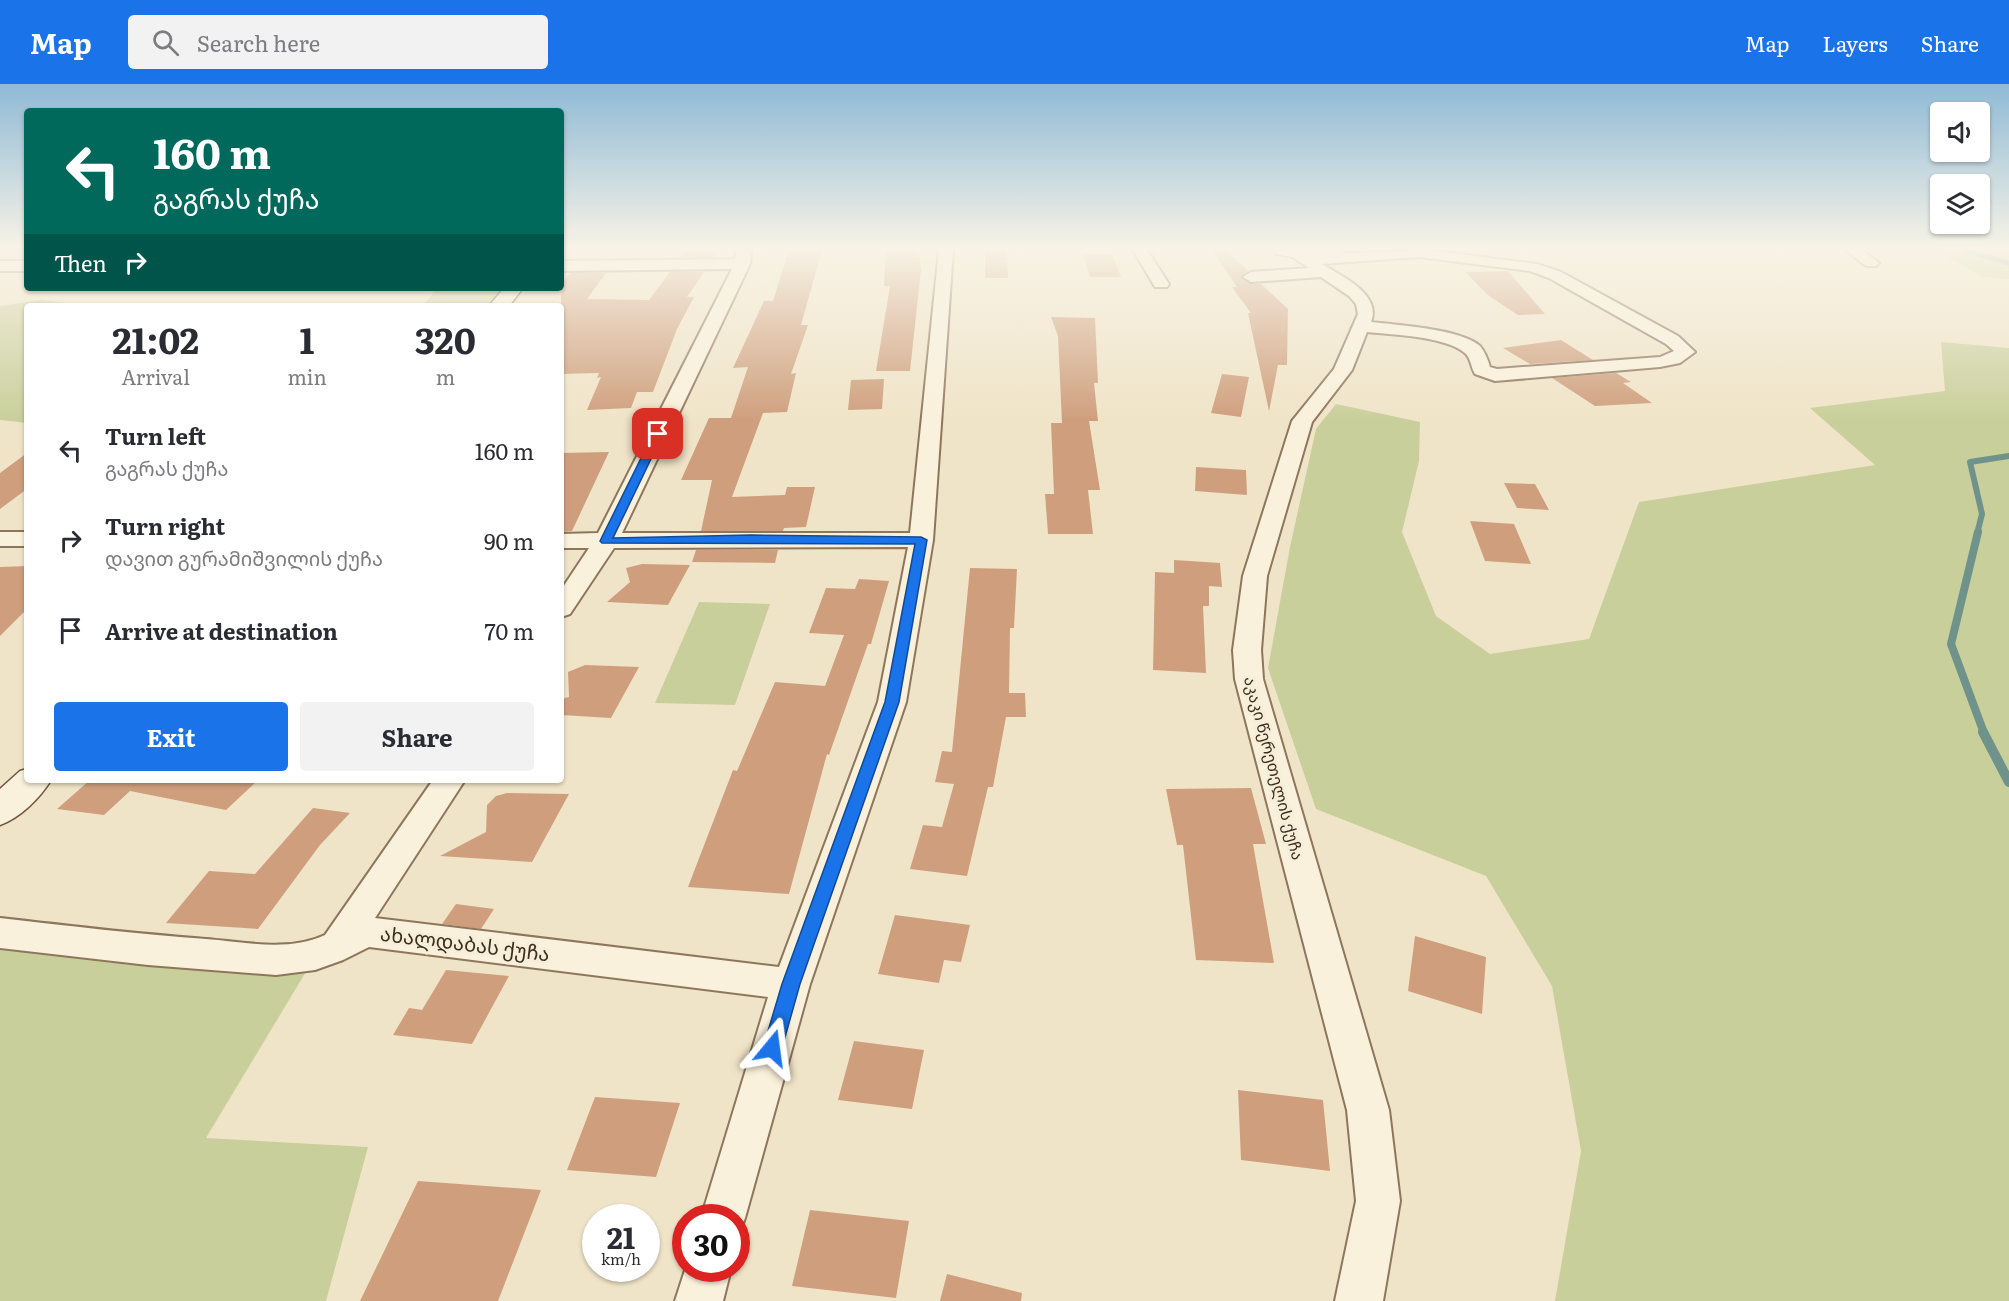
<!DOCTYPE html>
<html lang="en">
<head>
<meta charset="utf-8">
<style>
  body { margin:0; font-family:Literata,"Noto Sans Georgian",serif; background:#f2f2f3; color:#2b2b33; height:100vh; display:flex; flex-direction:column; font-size:22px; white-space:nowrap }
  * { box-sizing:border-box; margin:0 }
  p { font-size:20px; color:#7c7c81 }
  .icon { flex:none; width:33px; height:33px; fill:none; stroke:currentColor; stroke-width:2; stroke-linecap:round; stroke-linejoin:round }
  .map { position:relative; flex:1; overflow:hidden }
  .panel { position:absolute; left:24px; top:219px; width:540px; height:480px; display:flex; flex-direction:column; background:#fff; border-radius:6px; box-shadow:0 2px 4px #0004 }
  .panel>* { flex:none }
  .banner { position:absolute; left:24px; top:24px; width:540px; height:183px; border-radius:6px; box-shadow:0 2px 4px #0004; background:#00695c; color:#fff; overflow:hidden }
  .tools { position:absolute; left:1930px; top:18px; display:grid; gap:12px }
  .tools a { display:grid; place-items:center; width:60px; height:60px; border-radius:6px; background:#fff; box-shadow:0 2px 4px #0004; font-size:30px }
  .speed { position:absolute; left:582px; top:1120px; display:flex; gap:12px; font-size:30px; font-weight:700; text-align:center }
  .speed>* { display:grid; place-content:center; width:78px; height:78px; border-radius:50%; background:#fff; box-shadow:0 2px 4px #0004; line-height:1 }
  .speed small { font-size:15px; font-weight:400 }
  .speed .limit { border:9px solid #d22; background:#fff; color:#111 }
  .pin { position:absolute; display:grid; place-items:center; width:51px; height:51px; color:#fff; margin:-26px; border-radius:12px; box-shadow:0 3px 9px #0006 }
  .me { position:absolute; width:66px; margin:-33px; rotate:16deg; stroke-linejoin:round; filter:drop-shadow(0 0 4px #0008) }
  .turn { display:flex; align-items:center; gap:21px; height:126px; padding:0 30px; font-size:27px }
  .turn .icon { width:78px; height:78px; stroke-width:2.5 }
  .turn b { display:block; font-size:42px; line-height:51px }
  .then { display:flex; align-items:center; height:57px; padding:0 30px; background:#0003; gap:12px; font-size:22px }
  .eta { display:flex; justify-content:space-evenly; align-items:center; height:102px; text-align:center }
  .eta b { font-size:36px; font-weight:700; line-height:42px }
  .primary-button { display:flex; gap:12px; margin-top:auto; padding:12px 30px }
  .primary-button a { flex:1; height:69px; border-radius:6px; background:#1a73e8; color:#fff; font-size:24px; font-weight:700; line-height:69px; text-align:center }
  .primary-button a+a { background:#f2f2f3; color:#2b2b33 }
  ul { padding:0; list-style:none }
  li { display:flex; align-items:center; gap:18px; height:90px; padding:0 30px }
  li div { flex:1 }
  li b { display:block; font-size:22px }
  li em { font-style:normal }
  header { display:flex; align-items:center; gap:36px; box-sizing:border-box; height:84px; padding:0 30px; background:#1a73e8; color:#fff }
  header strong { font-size:28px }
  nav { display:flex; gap:33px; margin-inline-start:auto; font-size:21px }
  .search { width:420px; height:54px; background:#f2f2f3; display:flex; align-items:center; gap:15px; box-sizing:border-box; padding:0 21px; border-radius:6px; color:#7c7c81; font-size:22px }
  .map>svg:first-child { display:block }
  .green { fill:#c9cf9b }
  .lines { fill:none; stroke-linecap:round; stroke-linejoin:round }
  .stream-far3 { stroke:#6f938a; stroke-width:4.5 }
  .stream-far2 { stroke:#6f938a; stroke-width:6 }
  .stream-far1 { stroke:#6f938a; stroke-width:8 }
  .stream { stroke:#6f938a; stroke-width:10 }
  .building { fill:#cf9f7d }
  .street-casing { stroke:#8d765c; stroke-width:4 }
  .secondary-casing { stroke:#6f573f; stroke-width:3 }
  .street { fill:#faf1dc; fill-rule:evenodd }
  .secondary { fill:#faf1dc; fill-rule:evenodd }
  .route { fill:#1a73e8; stroke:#114b97; stroke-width:1.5 }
  .labels { text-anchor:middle; stroke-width:6; stroke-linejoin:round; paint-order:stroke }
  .street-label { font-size:16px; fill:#3d2e20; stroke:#f7eed8 }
  .near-street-label { font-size:20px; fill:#3d2e20; stroke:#f7eed8 }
</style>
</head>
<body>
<header>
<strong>Map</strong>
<div class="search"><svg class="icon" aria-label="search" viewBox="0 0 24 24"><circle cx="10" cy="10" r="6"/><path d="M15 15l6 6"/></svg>Search here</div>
<nav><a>Map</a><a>Layers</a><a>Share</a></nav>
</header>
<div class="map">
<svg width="2009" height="1217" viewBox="0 0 2009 1217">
  <rect width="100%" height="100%" fill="#f0e4c8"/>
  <path class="green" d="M1937 166H2009V195L1982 193Z
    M438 204H504L489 222H422Z
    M40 216 95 222H27V339L0 336V222Z
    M1941 258 2009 264V1217H1555L1581 1067 1552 902 1486 792 1316 725 1268 584 1290 463 1316 345 1336 320 1420 338 1419 377 1402 448 1436 532 1490 570 1589 555 1639 418 1875 381 1810 324 1945 307Z
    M699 518 770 520 735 621 655 619Z
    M0 859 307 886 206 1054 368 1063 326 1217H0Z"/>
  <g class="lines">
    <path class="stream-far3" d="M1963 166 2009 179"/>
    <path class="stream-far2" d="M1977 450 1982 430 1970 378 2009 372"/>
    <path class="stream-far1" d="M1978 448 1951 560 1984 649"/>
    <path class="stream" d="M1983 648 2009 698"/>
  </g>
  <path class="building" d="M686 166H719L714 173H681Z
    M789 166H822L801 241H808L791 290 796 289 787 328 763 329 732 413 785 411 787 403H815L806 443 784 444 783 447H701L712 396H681L709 334H731L748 283 733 284 764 217H773Z
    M886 166H919L921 186 910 287H876L890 202H884Z
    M985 166H1007L1008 194H985Z
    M1212 166H1226L1248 187 1242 191V195L1251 200H1261L1288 225 1287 281H1278L1269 327 1248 229H1251L1232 203H1237Z
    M1083 170H1112L1121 193H1090Z
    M1508 187 1545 230 1518 231 1489 212 1465 188Z
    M670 188H704L687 213H694L677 245 653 308H637L631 324 587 326 601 293 597 294 599 289 561 290V200L570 189H606L587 215 649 216Z
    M1051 233 1095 234 1098 299H1094L1098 337H1089L1100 406H1088L1093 450H1048L1045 410H1054L1051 339H1062L1058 252Z
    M1561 256 1593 276 1530 280 1503 264Z
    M1616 289 1631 298 1623 299 1652 319 1595 322 1552 294Z
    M1222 290 1249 293 1241 333 1211 329Z
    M884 295 882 325 848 326 851 296Z
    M609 368 572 447 561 448V369Z
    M27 369V405L0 425V389Z
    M1196 383 1246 386 1247 411 1195 407Z
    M1504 399 1535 400 1549 426 1517 424Z
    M1470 437 1514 440 1531 480 1485 477Z
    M696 466H778L775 479 692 478Z
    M1174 476 1220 479 1222 503 1209 502V522H1203L1206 589 1153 586 1155 488 1174 489Z
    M642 480 690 481 668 521 607 518 630 498 626 484Z
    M27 482V525L0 552V483Z
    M970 484 1017 485 1014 544H1010L1009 609H1025L1026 633H1006L993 703H988L967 792 910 785 923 741 942 743 954 700 935 698 942 667 952 668Z
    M859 495 889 497 871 560H868L829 671 827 670 789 810 688 803 733 686 737 687 775 598 825 602 844 551 809 549 826 504 855 505Z
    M585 581 639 583 611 634 561 631V615L569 613 568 588Z
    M90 696H258L226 726 130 707 104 731 57 725Z
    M1251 704 1266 760H1253L1274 879 1196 876 1183 761H1177L1166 705Z
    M507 709 569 710 532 778 440 772 486 748 487 721 496 712Z
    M313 724 350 729 320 761 258 845 166 839 209 787 255 790Z
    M456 820 494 825 481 845 442 840Z
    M895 831 970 841 961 878 944 876 939 899 878 890Z
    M1415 852 1486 873 1482 930 1408 907Z
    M446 886 509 892 472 960 393 951 409 924 422 926Z
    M854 957 924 966 912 1025 838 1016Z
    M1238 1006 1323 1016 1330 1087 1241 1076Z
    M595 1013 680 1019 656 1093 567 1086Z
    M418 1097 541 1106 498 1217H360Z
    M810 1126 909 1137 896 1214 792 1202Z
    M947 1190 1022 1209 1021 1217H940Z"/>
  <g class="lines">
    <defs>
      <path id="street" d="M737 166H751L750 180 622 449H910L939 166H953L933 456 906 618 810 900 745 1134 739 1150 736 1151V1134H701L768 913 369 863 343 876 315 886 276 891 148 881 0 864V834C69 842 137 850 206 855 245 858 289 868 325 851L433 696H465L375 834 779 883 878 618 908 463 614 464 570 530 561 533V506L589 464H561V450L598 449 732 185 561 187V177L735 175Z
        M1133 166H1147L1169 200 1167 203H1155Z
        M1287 166H1301L1309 171 1427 166 1537 180 1561 188 1678 252 1695 268 1680 279 1660 283 1495 297 1475 290C1471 284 1471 274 1465 269 1445 252 1393 251 1367 248L1352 286 1312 338 1267 492 1261 566 1263 595 1389 1026 1400 1117 1383 1217H1335L1356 1117 1347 1026 1235 595 1233 566 1243 492 1292 337 1334 285 1358 230 1356 220 1349 212 1321 193 1251 198 1243 193 1251 188 1309 184 1288 170ZM1419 173 1530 187 1549 194 1666 260 1674 267 1660 273 1497 285 1490 283C1488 276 1485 268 1480 262 1461 245 1397 241 1371 238 1382 210 1341 192 1322 180Z
        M1846 166H1862L1879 179 1876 182H1866Z
        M0 177H27V187H0Z
        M0 448H27V462H0Z
        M686 1183 731 1185 723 1217H675Z"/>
      <path id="secondary" d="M1274 166H1345L1342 170C1322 175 1296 175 1276 170Z
        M504 204H523L509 222H489Z
        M27 685V696H51C40 714 20 734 0 741V705L20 687Z"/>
    </defs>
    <use href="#street" class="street-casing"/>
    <use href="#secondary" class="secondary-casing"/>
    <use href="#street" class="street"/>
    <use href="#secondary" class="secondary"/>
  </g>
  <linearGradient id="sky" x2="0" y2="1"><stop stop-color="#8fbad6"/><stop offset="0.49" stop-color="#f8f3e6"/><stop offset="1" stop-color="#f8f3e6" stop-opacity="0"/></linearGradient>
  <rect width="2009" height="336" fill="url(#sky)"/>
  <path class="route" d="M658 347 663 350 613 454 751 451 921 453 927 456 899 618 800 900 782 964 779 970 772 972 766 970 763 964 782 900 885 618 915 460 602 459 600 457 653 350Z"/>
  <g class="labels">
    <g class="street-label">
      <text transform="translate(1274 684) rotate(75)" y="6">აკაკი წერეთელის ქუჩა</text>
    </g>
    <g class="near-street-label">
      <text transform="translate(465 860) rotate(7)" y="7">ახალდაბას ქუჩა</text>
    </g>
  </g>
</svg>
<div class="tools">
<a><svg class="icon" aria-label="sound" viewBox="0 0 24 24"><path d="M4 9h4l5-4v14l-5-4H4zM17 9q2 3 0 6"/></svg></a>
<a><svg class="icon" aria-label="layers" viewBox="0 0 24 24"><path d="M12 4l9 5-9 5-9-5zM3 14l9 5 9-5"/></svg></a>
</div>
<div class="speed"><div>21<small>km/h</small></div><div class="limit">30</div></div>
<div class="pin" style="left:658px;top:350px;background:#d93025"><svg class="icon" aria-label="arrive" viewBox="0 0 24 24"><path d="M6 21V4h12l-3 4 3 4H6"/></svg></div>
<svg class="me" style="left:772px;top:964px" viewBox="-20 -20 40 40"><path d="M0-17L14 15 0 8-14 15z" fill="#1a73e8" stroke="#fff" stroke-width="4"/></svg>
<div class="banner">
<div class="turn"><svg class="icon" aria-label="left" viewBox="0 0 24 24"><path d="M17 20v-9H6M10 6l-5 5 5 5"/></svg><div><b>160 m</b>გაგრას ქუჩა</div></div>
<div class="then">Then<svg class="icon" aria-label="right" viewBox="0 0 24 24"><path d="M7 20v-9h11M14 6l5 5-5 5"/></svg></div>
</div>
<section class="panel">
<div class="eta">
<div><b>21:02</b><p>Arrival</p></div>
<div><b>1</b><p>min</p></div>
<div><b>320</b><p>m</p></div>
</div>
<ul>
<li><svg class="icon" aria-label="left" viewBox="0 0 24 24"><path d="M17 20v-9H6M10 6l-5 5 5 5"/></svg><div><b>Turn left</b><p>გაგრას ქუჩა</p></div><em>160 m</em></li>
<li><svg class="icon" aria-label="right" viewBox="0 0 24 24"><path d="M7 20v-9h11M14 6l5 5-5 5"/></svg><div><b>Turn right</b><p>დავით გურამიშვილის ქუჩა</p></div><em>90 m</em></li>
<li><svg class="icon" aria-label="arrive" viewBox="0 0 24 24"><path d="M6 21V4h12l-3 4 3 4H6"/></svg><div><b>Arrive at destination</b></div><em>70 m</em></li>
</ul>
<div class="primary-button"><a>Exit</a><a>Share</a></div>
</section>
</div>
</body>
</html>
